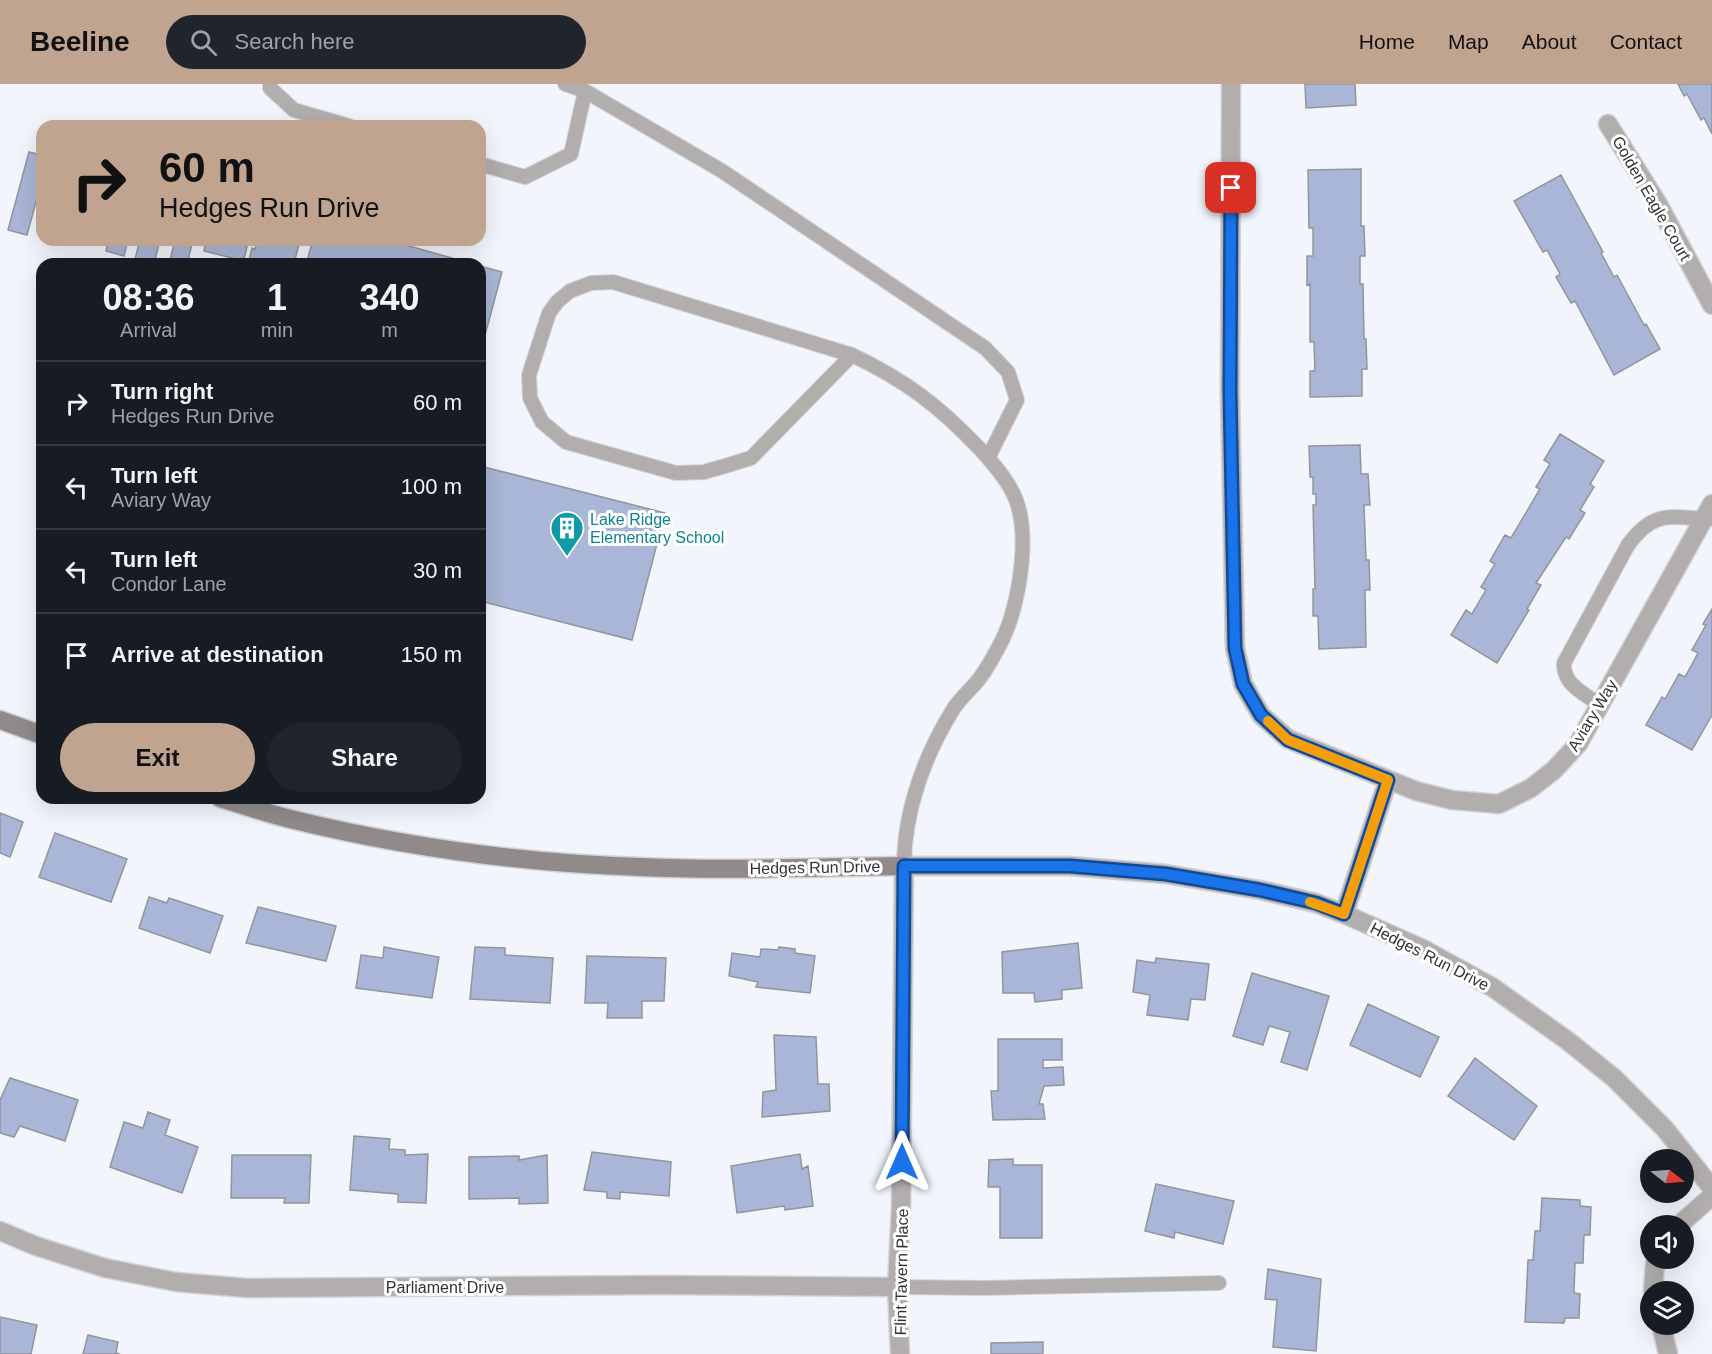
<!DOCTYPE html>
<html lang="en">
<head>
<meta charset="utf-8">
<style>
  body { margin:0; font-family:Helvetica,sans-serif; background:#20242c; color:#f1f3f6; height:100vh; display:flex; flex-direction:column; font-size:22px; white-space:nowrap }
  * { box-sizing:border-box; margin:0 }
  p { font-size:20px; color:#9ea1a6 }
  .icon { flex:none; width:33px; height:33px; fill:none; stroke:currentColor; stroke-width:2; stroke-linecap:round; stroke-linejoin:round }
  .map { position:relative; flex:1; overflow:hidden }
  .details { position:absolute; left:36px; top:174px; width:450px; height:546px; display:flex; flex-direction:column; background:#171b24; border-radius:18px; box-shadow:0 6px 24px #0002 }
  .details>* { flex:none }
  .top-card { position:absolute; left:36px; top:36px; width:450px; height:126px; border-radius:18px; box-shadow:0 6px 24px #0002; background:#c0a48f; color:#111; overflow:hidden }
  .needle { width:39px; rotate:107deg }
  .controls { position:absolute; left:1640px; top:1065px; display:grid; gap:12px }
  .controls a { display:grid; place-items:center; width:54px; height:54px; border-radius:50%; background:#171b24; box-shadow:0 6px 24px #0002; font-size:30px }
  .pin { position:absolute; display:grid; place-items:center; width:51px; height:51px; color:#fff; margin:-26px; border-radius:12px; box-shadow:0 3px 9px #0006 }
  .me { position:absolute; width:66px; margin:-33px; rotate:0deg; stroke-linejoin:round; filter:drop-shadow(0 0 4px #0008) }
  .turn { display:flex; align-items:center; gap:21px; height:126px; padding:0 24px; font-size:27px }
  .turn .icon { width:78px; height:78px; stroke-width:2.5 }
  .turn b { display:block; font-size:42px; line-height:51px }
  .eta { display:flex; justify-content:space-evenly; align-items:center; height:102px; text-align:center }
  .eta b { font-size:36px; font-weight:800; line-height:42px }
  .cta { display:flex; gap:12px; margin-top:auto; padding:12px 24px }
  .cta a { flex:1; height:69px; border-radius:36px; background:#c0a48f; color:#111; font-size:24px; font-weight:800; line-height:69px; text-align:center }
  .cta a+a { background:#20242c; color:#f1f3f6 }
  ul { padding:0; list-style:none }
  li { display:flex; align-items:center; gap:18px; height:84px; padding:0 24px; border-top:2px solid #363941 }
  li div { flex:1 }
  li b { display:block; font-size:22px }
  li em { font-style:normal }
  header { display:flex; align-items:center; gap:36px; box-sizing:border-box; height:84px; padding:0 30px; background:#c0a48f; color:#111 }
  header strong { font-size:28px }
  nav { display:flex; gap:33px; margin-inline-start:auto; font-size:21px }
  .search { width:420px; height:54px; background:#20242c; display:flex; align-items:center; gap:15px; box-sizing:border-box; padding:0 21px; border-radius:33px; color:#9ea1a6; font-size:22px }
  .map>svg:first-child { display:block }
  .building { fill:#aab6d7; stroke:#92959b; stroke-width:1.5 }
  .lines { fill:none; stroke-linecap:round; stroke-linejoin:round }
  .lane-casing { stroke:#d0d2d8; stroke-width:16 }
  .street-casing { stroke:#d0d2d8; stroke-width:21 }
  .secondary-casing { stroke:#d0d2d8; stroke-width:21 }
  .lane { stroke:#b1aead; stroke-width:14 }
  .street { stroke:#b1aead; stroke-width:18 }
  .secondary { stroke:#908b8a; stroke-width:18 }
  .route-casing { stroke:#114b97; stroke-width:15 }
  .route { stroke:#1a73e8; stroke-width:10 }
  .slow { stroke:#f59e0b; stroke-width:10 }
  .labels { text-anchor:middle; stroke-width:6; stroke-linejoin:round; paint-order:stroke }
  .street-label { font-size:16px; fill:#323336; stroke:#fff }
  .culture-label { font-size:16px; fill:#0d838f; stroke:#fff; text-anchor:start }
</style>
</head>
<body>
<header>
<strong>Beeline</strong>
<div class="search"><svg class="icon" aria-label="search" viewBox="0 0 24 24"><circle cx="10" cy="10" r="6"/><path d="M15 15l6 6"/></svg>Search here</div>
<nav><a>Home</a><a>Map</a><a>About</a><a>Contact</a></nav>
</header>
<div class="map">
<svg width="1712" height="1270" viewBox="0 0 1712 1270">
  <rect width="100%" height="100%" fill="#f3f5fc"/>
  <path class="building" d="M1305 0H1355L1356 21 1306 24Z
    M1678 0H1712V50L1704 34 1701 36 1687 10 1684 12Z
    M29 68 42 71V96L27 151 8 146Z
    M1361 85V142H1364L1365 172H1360V200H1363L1364 255H1366L1367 285H1362V312L1310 313V287H1315L1314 258H1310V200L1307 201V172H1313V144H1309L1308 86Z
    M1561 91 1603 168 1601 169 1614 193 1617 191 1644 241 1646 240 1660 265 1614 291 1575 217 1571 219 1556 193 1560 190 1547 166 1543 168 1514 117Z
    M108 156H128L124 172 106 167Z
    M140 156H160L154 180 135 175Z
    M175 156H193L187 180H169Z
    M206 156H246L245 162 247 163 244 175 241 174 240 176 204 167Z
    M258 156H300L294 180 253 179V177L249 176 252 164 255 165Z
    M313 156H388L473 180H306Z
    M480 182 502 188 480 270Z
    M1560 350 1604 377 1590 400 1594 403 1580 426 1585 429 1569 455 1566 453 1536 499 1541 501 1527 525 1529 526 1497 579 1451 551 1466 526 1472 530 1486 506 1481 503 1495 480 1490 477 1505 451 1511 454 1540 405 1536 403 1550 380 1544 376Z
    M1360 361 1361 390H1368L1370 421H1364L1366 476H1369L1370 506H1365L1366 563 1319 565 1318 532H1313V505H1315L1313 421H1316V410H1313V393H1310L1309 362Z
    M480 382 665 429 632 556 480 517Z
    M1712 525V631L1692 666 1646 641 1662 613 1665 615 1679 590 1685 593 1698 569 1692 566 1706 541 1703 540Z
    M0 729 23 738 10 773 0 769Z
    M55 749 127 775 111 818 39 793Z
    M149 813 167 819 169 814 223 832 210 869 139 844Z
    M258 823 336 842 326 877 246 859Z
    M1078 859 1082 904 1062 906V915L1035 918 1034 909H1003L1002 868Z
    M384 863 439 873 432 914 356 904 361 871 383 874Z
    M475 863 505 864V871L553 874 550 919 470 915Z
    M779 863 795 865V869L815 872 810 909 756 903 758 898 729 892 732 869 760 873 761 865 778 866Z
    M587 872 666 874 664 917H642V934H607L608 919H585Z
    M1156 874 1209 880 1205 916 1191 915 1188 936 1147 931 1150 911 1133 908 1137 876 1155 879Z
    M1252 889 1329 912 1307 986 1281 978 1290 948 1269 942 1263 961 1233 952Z
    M1368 920 1439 953 1420 993 1350 961Z
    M774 951 816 953 818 1000H829L830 1027 762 1033 763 1008 776 1006Z
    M998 955H1062V976H1043V984L1063 983 1064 1001 1044 1002 1039 1020H1043L1045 1035 993 1036 991 1007H998Z
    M1475 974 1537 1022 1514 1056 1448 1012Z
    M10 994 78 1016 65 1057 20 1042 14 1053 0 1049V1016Z
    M148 1028 170 1036 165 1051 198 1063 182 1109 110 1083 124 1038 143 1044Z
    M354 1052 390 1055 389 1065 405 1066V1071L428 1070 426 1119 398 1118V1110L350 1106Z
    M592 1068 671 1078 669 1112 620 1108V1115L607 1114V1108L584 1106Z
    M800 1070 802 1085 808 1082 813 1122 785 1126 784 1122 737 1129 731 1082Z
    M232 1071H311L309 1119H284L285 1114H231Z
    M547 1071 548 1119 519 1120V1114L469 1115V1073L519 1072V1076Z
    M1013 1075V1081H1042V1154H1000V1103H988L989 1076Z
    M1156 1100 1234 1117 1223 1160 1175 1148 1174 1154 1145 1147Z
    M1542 1114 1580 1116V1122L1591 1123 1590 1151H1584L1583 1179H1575L1574 1209 1580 1210 1579 1234H1565L1564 1239 1525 1238 1528 1176H1533L1535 1147H1540Z
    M1268 1185 1321 1195 1316 1267 1273 1263 1277 1216 1265 1215Z
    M0 1233 37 1241 31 1270H0Z
    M88 1251 118 1258 116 1269 120 1270H83Z
    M1043 1258V1270H991V1259Z"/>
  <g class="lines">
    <defs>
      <path id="lane" d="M270 0V4L294 26 349 42
        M565 0 585 7 722 87 985 264 1008 288 1017 316 988 374
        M480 80 525 93 571 70 585 7
        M613 198 852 271 751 374 725 382 704 388 676 389 566 358 542 338 530 314 529 291 549 229 557 218 570 207 591 199Z
        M852 271C905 296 939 322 979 364 993 379 1009 397 1016 416 1031 456 1018 530 997 566 991 577 984 590 975 600 968 608 960 615 954 624 925 670 904 727 904 782
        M1600 621C1584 609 1563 601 1564 579L1628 461C1655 424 1672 434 1710 435
        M897 1203 984 1204 1219 1199"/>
      <path id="street" d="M1231 0 1230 308 1235 564 1243 600 1261 631 1288 655 1416 707 1452 716 1499 720 1531 704 1554 686 1578 660 1712 420
        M1608 40 1658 120 1712 221
        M1344 830 1388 696
        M1678 1142 1712 1112
        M0 1147 36 1162 105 1184 176 1198 247 1204 663 1201 897 1203
        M1653 1208 1655 1180 1657 1174
        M1661 1240 1668 1270
        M900 1270 897 1203 901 1123 904 782H1070L1166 790 1260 806 1316 819 1344 830 1421 864 1492 903 1568 957 1614 994 1665 1045 1712 1104"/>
      <path id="secondary" d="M0 636 42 651
        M220 714C243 721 266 729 290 735 404 763 523 779 640 783 728 787 816 783 904 782"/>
    </defs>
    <use href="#lane" class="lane-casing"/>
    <use href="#street" class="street-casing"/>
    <use href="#secondary" class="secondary-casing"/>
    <use href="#lane" class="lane"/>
    <use href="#street" class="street"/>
    <use href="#secondary" class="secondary"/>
  </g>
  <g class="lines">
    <defs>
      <path id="route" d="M902 1078 904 782H1070L1166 790 1260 806 1316 819 1344 830 1388 696 1288 656 1261 631 1243 600 1235 564 1230 308 1231 104"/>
    </defs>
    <use href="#route" class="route-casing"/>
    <use href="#route" class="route"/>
    <path class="slow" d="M1268 637 1288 656 1388 696 1344 830 1310 818"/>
  </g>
  <defs>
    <symbol id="building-pin" viewBox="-11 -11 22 30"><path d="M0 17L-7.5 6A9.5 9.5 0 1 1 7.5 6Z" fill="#0f9aa8" stroke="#fff"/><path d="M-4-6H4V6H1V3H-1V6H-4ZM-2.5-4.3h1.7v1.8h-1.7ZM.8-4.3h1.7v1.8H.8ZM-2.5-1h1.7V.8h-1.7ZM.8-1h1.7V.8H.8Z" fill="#fff"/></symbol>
  </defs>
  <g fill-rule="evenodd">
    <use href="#building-pin" x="548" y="425" width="38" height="52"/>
  </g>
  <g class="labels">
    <g class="street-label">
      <text transform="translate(1652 114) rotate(60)" y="6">Golden Eagle Court</text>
      <text transform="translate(1592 631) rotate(-59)" y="6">Aviary Way</text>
      <text transform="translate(815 783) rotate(-1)" y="6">Hedges Run Drive</text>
      <text transform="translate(1430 872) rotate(27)" y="6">Hedges Run Drive</text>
      <text transform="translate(901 1188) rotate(-89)" y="6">Flint Tavern Place</text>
      <text x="445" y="1209">Parliament Drive</text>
    </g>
    <g class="culture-label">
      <text x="590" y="441">Lake Ridge<tspan x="590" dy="18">Elementary School</tspan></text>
    </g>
  </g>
</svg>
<div class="controls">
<a><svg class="needle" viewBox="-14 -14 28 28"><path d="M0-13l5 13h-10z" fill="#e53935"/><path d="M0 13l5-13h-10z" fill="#9ea1a6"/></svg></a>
<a><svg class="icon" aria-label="sound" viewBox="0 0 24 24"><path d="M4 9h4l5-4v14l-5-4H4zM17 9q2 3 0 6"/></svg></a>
<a><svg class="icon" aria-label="layers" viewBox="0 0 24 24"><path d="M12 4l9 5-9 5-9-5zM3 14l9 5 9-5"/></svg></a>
</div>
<div class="pin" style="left:1231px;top:104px;background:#d93025"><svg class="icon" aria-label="arrive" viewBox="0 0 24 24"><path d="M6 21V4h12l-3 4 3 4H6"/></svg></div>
<svg class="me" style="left:902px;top:1078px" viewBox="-20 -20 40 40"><path d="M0-17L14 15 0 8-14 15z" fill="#1a73e8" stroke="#fff" stroke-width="4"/></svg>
<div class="top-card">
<div class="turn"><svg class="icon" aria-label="right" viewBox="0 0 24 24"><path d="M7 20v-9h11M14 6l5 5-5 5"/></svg><div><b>60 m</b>Hedges Run Drive</div></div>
</div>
<section class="details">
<div class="eta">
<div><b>08:36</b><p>Arrival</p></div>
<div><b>1</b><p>min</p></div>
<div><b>340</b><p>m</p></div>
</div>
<ul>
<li><svg class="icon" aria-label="right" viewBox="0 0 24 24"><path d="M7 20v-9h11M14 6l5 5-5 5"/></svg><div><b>Turn right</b><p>Hedges Run Drive</p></div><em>60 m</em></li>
<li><svg class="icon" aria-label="left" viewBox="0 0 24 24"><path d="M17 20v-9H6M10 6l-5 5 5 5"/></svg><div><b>Turn left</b><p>Aviary Way</p></div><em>100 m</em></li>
<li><svg class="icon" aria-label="left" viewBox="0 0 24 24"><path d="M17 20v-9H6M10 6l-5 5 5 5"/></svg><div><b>Turn left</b><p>Condor Lane</p></div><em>30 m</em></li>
<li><svg class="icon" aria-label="arrive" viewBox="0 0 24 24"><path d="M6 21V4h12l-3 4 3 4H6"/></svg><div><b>Arrive at destination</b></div><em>150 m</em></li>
</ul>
<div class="cta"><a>Exit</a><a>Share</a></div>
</section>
</div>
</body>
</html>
